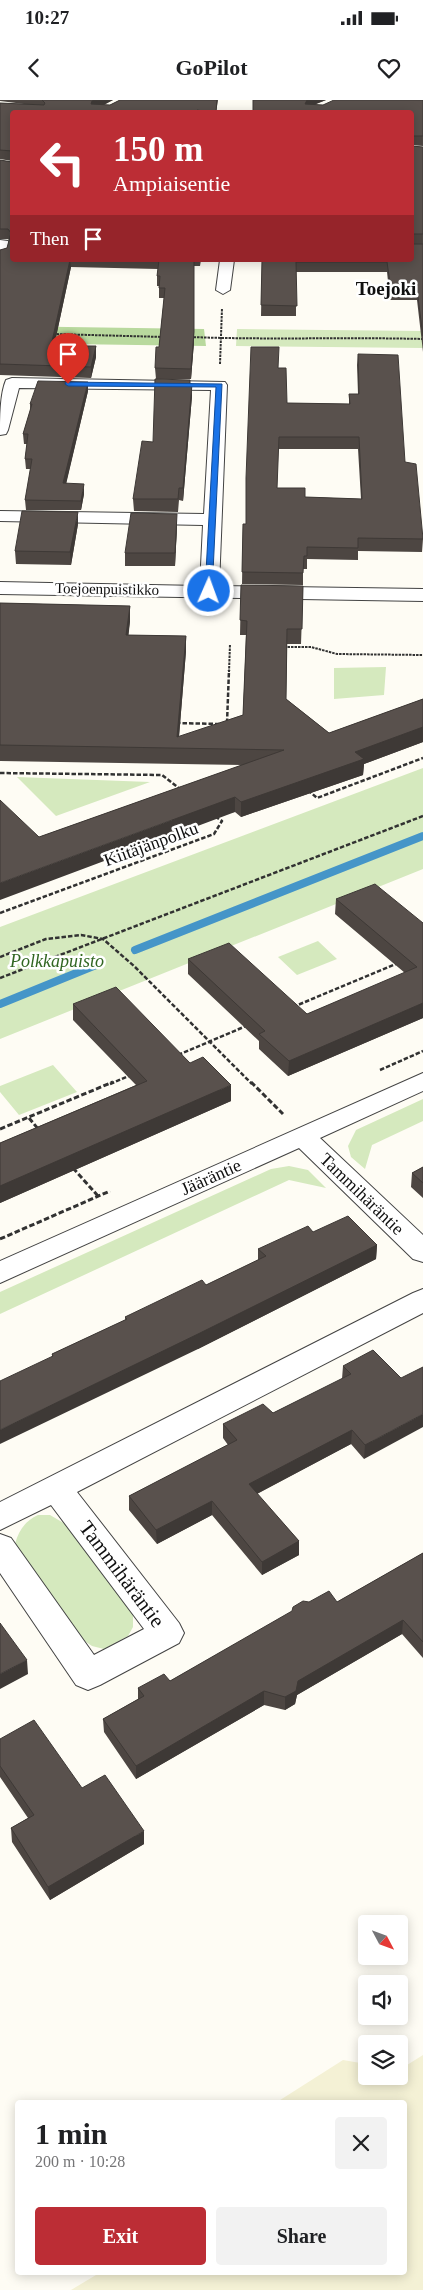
<!DOCTYPE html>
<html lang="en">
<head>
<meta charset="utf-8">
<style>
  body { margin:0; font-family:"Times New Roman",serif; background:#f2f2f2; color:#202124; height:100vh; display:flex; flex-direction:column; font-size:19px; white-space:nowrap }
  * { box-sizing:border-box; margin:0 }
  p { font-size:16px; color:#757577 }
  .icon { flex:none; width:28px; height:28px; fill:none; stroke:currentColor; stroke-width:2; stroke-linecap:round; stroke-linejoin:round }
  .map { position:relative; flex:1; overflow:hidden }
  .details { position:absolute; left:15px; top:2000px; width:392px; height:175px; display:flex; flex-direction:column; background:#fff; border-radius:5px; box-shadow:0 2px 12px #0003 }
  .details>* { flex:none }
  .guide { position:absolute; left:10px; top:10px; width:404px; height:152px; border-radius:5px; box-shadow:0 2px 12px #0003; background:#bc2d35; color:#fff; overflow:hidden }
  .needle { width:32px; rotate:131deg }
  .buttons { position:absolute; left:358px; top:1815px; display:grid; gap:10px }
  .buttons a { display:grid; place-items:center; width:50px; height:50px; border-radius:5px; background:#fff; box-shadow:0 2px 12px #0003; font-size:25px }
  .pin { position:absolute; display:grid; place-items:center; width:42px; height:42px; color:#fff; margin:-51px -21px; border-radius:50% 50% 50% 0; rotate:-45deg; box-shadow:0 0 5px #0007 }
  .pin .icon { rotate:45deg }
  .me { position:absolute; width:55px; margin:-28px; rotate:2deg; stroke-linejoin:round; filter:drop-shadow(0 0 4px #0008) }
  .turn { display:flex; align-items:center; gap:18px; height:105px; padding:0 20px; font-size:22px }
  .turn .icon { width:65px; height:65px; stroke-width:2.5 }
  .turn b { display:block; font-size:35px; line-height:42px }
  .then { display:flex; align-items:center; height:48px; padding:0 20px; background:#0003; gap:10px; font-size:19px }
  .round { display:grid; place-items:center; flex:none; width:52px; height:52px; border-radius:5px; background:#f2f2f2 }
  .overview { display:flex; align-items:center; justify-content:space-between; height:85px; padding:0 20px }
  h1 { font-size:30px; font-weight:600; line-height:38px }
  .primary-button { display:flex; gap:10px; margin-top:auto; padding:10px 20px }
  .primary-button a { flex:1; height:58px; border-radius:5px; background:#bc2d35; color:#fff; font-size:20px; font-weight:600; line-height:58px; text-align:center }
  .primary-button a+a { background:#f2f2f2; color:#202124 }
  .status { display:flex; justify-content:space-between; align-items:center; height:35px; padding:0 25px; background:#fff; direction:ltr }
  .status svg { height:14px; fill:currentColor }
  header { display:flex; justify-content:space-between; align-items:center; height:65px; padding:0 20px; background:#fff; font-size:22px; font-weight:600 }
  .map>svg:first-child { display:block }
  .farmland { fill:#f4f1d5 }
  .green { fill:#d5e9be }
  .forest { fill:#b9d99e }
  .lines { fill:none; stroke-linecap:round; stroke-linejoin:round }
  .stream { stroke:#4595c8; stroke-width:8 }
  .street-casing { stroke:#434343; stroke-width:2 }
  .path-far2 { stroke:#323232; stroke-width:2; stroke-dasharray:2.5 1; stroke-linecap:butt }
  .path-far1 { stroke:#323232; stroke-width:2.5; stroke-dasharray:4.5 2; stroke-linecap:butt }
  .path { stroke:#323232; stroke-width:3; stroke-dasharray:5.5 2.5; stroke-linecap:butt }
  .street { fill:#fff; fill-rule:evenodd }
  .wall { fill:#4d4642; fill-rule:evenodd }
  .shaded-wall { fill:#3e3936 }
  .building { fill:#59514d; stroke:#3e3936; fill-rule:evenodd }
  .route { fill:#1a73e8; stroke:#114b97 }
  .labels { text-anchor:middle; stroke-width:5; stroke-linejoin:round; paint-order:stroke }
  .far-street-label { font-size:15px; fill:#101010; stroke:#fff }
  .street-label { font-size:18px; fill:#101010; stroke:#fff }
  .park-label { font-size:18px; font-style:italic; fill:#316622; stroke:#fff }
  .far-district-label { font-size:19px; font-weight:bold; fill:#101010; stroke:#fff }
  .near-street-label { font-size:21px; fill:#101010; stroke:#fff }
</style>
</head>
<body>
<div class="status"><b>10:27</b><svg viewBox="0 0 49 12"><path d="M0 12V9h3v3zM5 12V6h3v6zM10 12V3h3v9zM15 12V0h3v12zM26 1h20v11H26zM47 4h2v5h-2z"/></svg></div>
<header><svg class="icon" aria-label="back" viewBox="0 0 24 24"><path d="M15 5l-7 7 7 7"/></svg>GoPilot<svg class="icon" aria-label="heart" viewBox="0 0 24 24"><path d="M12 20l-8-8c-3-5 5-10 8-4 3-6 11-1 8 4z"/></svg></header>
<div class="map">
<svg width="423" height="2190" viewBox="0 0 423 2190">
  <rect width="100%" height="100%" fill="#fefcf4"/>
  <path class="farmland" d="M423 1955V2190H71L101 2172H405V2002H277L343 1960 366 1964V1976H399V1970Z"/>
  <path class="green" d="M237 229 423 231V248L236 246Z
    M386 567 384 595 334 599V568Z
    M423 668V769L0 939V827Z
    M17 677 150 682 56 716Z
    M318 841 337 859 297 875 278 857Z
    M53 965 77 992 19 1015 0 992V986Z
    M423 999V1021L372 1045 365 1069 351 1057 348 1046 356 1030Z
    M289 1066 308 1070 326 1088 289 1080 0 1214V1192L271 1069Z
    M38 1415H50L67 1425 133 1514V1527L128 1536 104 1549 92 1546 80 1538 15 1444C19 1430 25 1421 38 1415Z"/>
  <path class="forest" d="M0 226 204 229 206 246 0 243Z"/>
  <g class="lines">
    <path class="stream" d="M135 850 423 736
      M0 904 96 865"/>
    <defs>
      <path id="street" d="M0 140 8 141 10 144 7 156 0 160Z
        M220 160H234L230 190 223 194 216 190Z
        M12 278 225 282 227 285 219 486 423 489V501L0 494V482L200 486 203 425 0 421V411L204 414 211 290 19 288 8 330 6 334 0 335C0 318 0 294 6 280Z
        M423 973V991L320 1038 423 1135V1162L413 1159 299 1048 0 1183V1161Z
        M423 1189V1213L77 1392 179 1523 184 1533 179 1543 100 1585 88 1590 76 1585 0 1473V1434L11 1438 94 1555 144 1529 51 1405 0 1430V1402L413 1193Z"/>
    </defs>
    <use href="#street" class="street-casing"/>
    <path class="path-far2" d="M53 234 164 237
      M190 237C268 240 345 237 423 239
      M220 264 222 208
      M284 547H311L337 554 423 555
      M229 572 230 544"/>
    <path class="path-far1" d="M176 623 219 624
      M227 623 229 570
      M0 673 162 675 180 689
      M308 690 317 698 423 658
      M0 813 214 734 222 721 216 717
      M0 857 46 839 81 835 103 839 134 866 252 984
      M0 878 423 716
      M293 907 398 863
      M178 955 246 926
      M380 970 423 951
      M110 984 131 975"/>
    <path class="path" d="M251 982 283 1014
      M29 1018 39 1030
      M0 1029 113 982
      M73 1068 98 1096
      M0 1139 110 1091"/>
    <use href="#street" class="street"/>
  </g>
  <path class="wall" d="M0 0H113L104 5H110L120 0H218L216 12H12V61L0 59V3L24 4 0 1Z
    M253 0H326L314 5H323L423 0V46L411 45V12Z
    M411 46 423 47V144H411Z
    M0 60 12 62V160H201L200 166H194V242L191 279H156L155 268 159 247 164 198H159V186H157V176L158 169 71 167 54 246H96V257L91 278 0 275V150L7 148 9 140 8 139H0Z
    M423 144V252L417 200H390L387 172H296V216H261L262 162 253 161V160H411Z
    M358 254 405 362 423 439 422 452 358 451V460L307 459V469H303V485L242 484 243 424H246L278 268 287 303 349 304V294H358L357 265ZM278 349H358L361 399 305 397 277 388Z
    M190 284 192 296 183 401 179 400 178 412 134 411 133 399 153 342Z
    M88 291 66 383 84 394 81 410H26L25 400 31 369H26L25 359 27 344H24L23 334 30 311V304Z
    M78 424 71 465 16 464 15 451Z
    M177 426 175 466H125V453Z
    M241 485 303 486 301 544H287L286 599 329 633 423 599V642L364 664 363 675 241 717 235 712 39 737 242 665 0 661V503L130 506V521L128 535 186 536V551L179 637 243 615 246 535H240Z
    M336 799 423 823V918L288 976 259 949V941L188 874V859L307 914 405 873 335 814Z
    M73 904 190 963 231 1001 0 1103V1043L136 985 73 920Z
    M423 1067V1098L411 1087 412 1073Z
    M313 1132 377 1145 376 1159 198 1249 52 1257V1254L125 1220V1217L206 1185 258 1160V1149Z
    M343 1266 401 1278 364 1359 351 1344 257 1394 299 1441V1455L262 1475 212 1415 157 1444 129 1410V1396L228 1345 223 1338V1324L273 1313 342 1279Z
    M423 1453V1558L402 1534 297 1595 295 1604 285 1610 264 1605 136 1679 104 1632 103 1619 138 1599V1588L170 1581 309 1502H337Z
    M0 1639 82 1688 144 1744 50 1800 12 1742 11 1728 28 1718 0 1677Z"/>
  <path class="shaded-wall" d="M95 0H113L92 10 91 4 92 1Z
    M307 0H326L307 7 305 4Z
    M70 160 71 167 52 256 51 246Z
    M194 160V242L191 279V269Z
    M96 246V257L91 278V267Z
    M88 282V291L64 393 63 383Z
    M192 284V296L183 401V388Z
    M84 384V394L81 410V401Z
    M78 412V424L71 465 70 452Z
    M177 414V426L175 466V453Z
    M130 506V521L127 550 126 535Z
    M186 536V551L178 648 177 637Z
    M423 627V642L364 664 363 675 241 717V702L355 652Z
    M235 697V712L0 800V783Z
    M423 903V918L288 976 289 961Z
    M231 985V1001L0 1103V1086Z
    M377 1145 376 1159 198 1249 0 1344V1330Z
    M423 1314V1327L364 1359 365 1345Z
    M352 1330 351 1344 249 1398V1384Z
    M212 1401V1415L157 1444 156 1430Z
    M299 1441V1455L262 1475V1462Z
    M403 1520 402 1534 297 1595 295 1604 285 1610V1597L298 1581Z
    M27 1560 28 1574 0 1589V1574Z
    M264 1591V1605L136 1679V1666Z
    M144 1731V1744L50 1800 48 1787Z"/>
  <path class="building" d="M42 0H95L92 1 91 4 110 5 120 0H217L216 12H209L197 10V12H12V51L0 50V3L44 5 45 3Z
    M253 0H307L305 4 323 5 334 0H423V36H411V12H253Z
    M411 46 423 47V134H411Z
    M0 60 12 62V160H70L51 246H96L91 267 0 264V150L7 148 11 133 8 129H0Z
    M411 144H423V236L417 190H391L387 162H296L297 206 261 205 262 160H411Z
    M159 160H194V232L191 269 155 268 156 247H159L165 188H159L160 176H157Z
    M251 247H279L278 268H286L287 303 350 304 349 294H359L358 254 398 255 405 362 416 364 423 439 358 438V448L307 447V456H304L303 473 242 472 243 424H246V378ZM279 337H359L362 399 305 397V388H277Z
    M155 279 190 280V284H192L183 388H179L178 399H133L142 341 153 342Z
    M38 281 88 282 63 383 84 384 81 401 25 400 32 359H25L28 334H23L32 304H30Z
    M22 411 78 412 70 452 15 451Z
    M131 413 177 414 175 453H125Z
    M241 485 303 486 302 529H287L286 599 329 633 423 599V627L355 652 364 659 241 702 235 697 0 783V700L39 737 284 650 0 645V503L130 506 126 535 186 536 177 637 243 615 247 521 240 520Z
    M375 784 423 823V903L289 961 259 934 265 931 188 859 229 843 307 914 417 867 336 799Z
    M116 887 190 963 203 957 231 985 0 1086V1043L147 981 73 904Z
    M423 1067V1083L412 1073Z
    M348 1116 377 1145 198 1234 0 1330V1281L53 1256 52 1254 127 1219 125 1217 202 1180 206 1185 266 1156 258 1149 308 1126 313 1132Z
    M373 1250 401 1278 423 1267V1314L365 1345 352 1330 249 1384 299 1441 262 1462 212 1401 156 1430 129 1396 237 1340 223 1324 263 1304 273 1313 351 1274 343 1266Z
    M423 1453V1542L403 1520 298 1581 296 1591 285 1597 264 1591 136 1666 103 1619 144 1596 138 1588 164 1574 170 1581 292 1511 293 1507 303 1501 309 1502 329 1491 337 1502Z
    M0 1523 27 1560 0 1574Z
    M34 1620 82 1688 105 1675 144 1731 48 1787 11 1728 34 1715 0 1666V1639Z"/>
  <path class="route" d="M66 282 222 284 212 493 205 491 216 287 68 286 65 284Z"/>
  <g class="labels">
    <g class="far-street-label">
      <text transform="translate(107 489) rotate(1)" y="5">Toejoenpuistikko</text>
    </g>
    <g class="street-label">
      <text transform="translate(151 744) rotate(-20)" y="6">Kiitäjänpolku</text>
      <text transform="translate(211 1077) rotate(-24)" y="6">Jääräntie</text>
      <text transform="translate(362 1094) rotate(44)" y="6">Tammihäräntie</text>
    </g>
    <g class="park-label">
      <text x="57" y="867">Polkkapuisto</text>
    </g>
    <g class="far-district-label">
      <text x="386" y="195">Toejoki</text>
    </g>
    <g class="near-street-label">
      <text transform="translate(122 1474) rotate(53)" y="7">Tammihäräntie</text>
    </g>
  </g>
</svg>
<div class="buttons">
<a><svg class="needle" viewBox="-14 -14 28 28"><path d="M0-13l5 13h-10z" fill="#e53935"/><path d="M0 13l5-13h-10z" fill="#757577"/></svg></a>
<a><svg class="icon" aria-label="sound" viewBox="0 0 24 24"><path d="M4 9h4l5-4v14l-5-4H4zM17 9q2 3 0 6"/></svg></a>
<a><svg class="icon" aria-label="layers" viewBox="0 0 24 24"><path d="M12 4l9 5-9 5-9-5zM3 14l9 5 9-5"/></svg></a>
</div>
<div class="pin" style="left:68px;top:284px;background:#d93025"><svg class="icon" aria-label="arrive" viewBox="0 0 24 24"><path d="M6 21V4h12l-3 4 3 4H6"/></svg></div>
<svg class="me" style="left:209px;top:491px" viewBox="-20 -20 40 40"><circle r="17" fill="#1a73e8" stroke="#fff" stroke-width="3"/><path d="M0-11L8 9 0 5-8 9z" fill="#fff"/></svg>
<div class="guide">
<div class="turn"><svg class="icon" aria-label="left" viewBox="0 0 24 24"><path d="M17 20v-9H6M10 6l-5 5 5 5"/></svg><div><b>150 m</b>Ampiaisentie</div></div>
<div class="then">Then<svg class="icon" aria-label="arrive" viewBox="0 0 24 24"><path d="M6 21V4h12l-3 4 3 4H6"/></svg></div>
</div>
<section class="details">
<div class="overview"><div><h1>1 min</h1><p>200 m · 10:28</p></div><a class="round"><svg class="icon" aria-label="close" viewBox="0 0 24 24"><path d="M6 6l12 12M18 6L6 18"/></svg></a></div>
<div class="primary-button"><a>Exit</a><a>Share</a></div>
</section>
</div>
</body>
</html>
